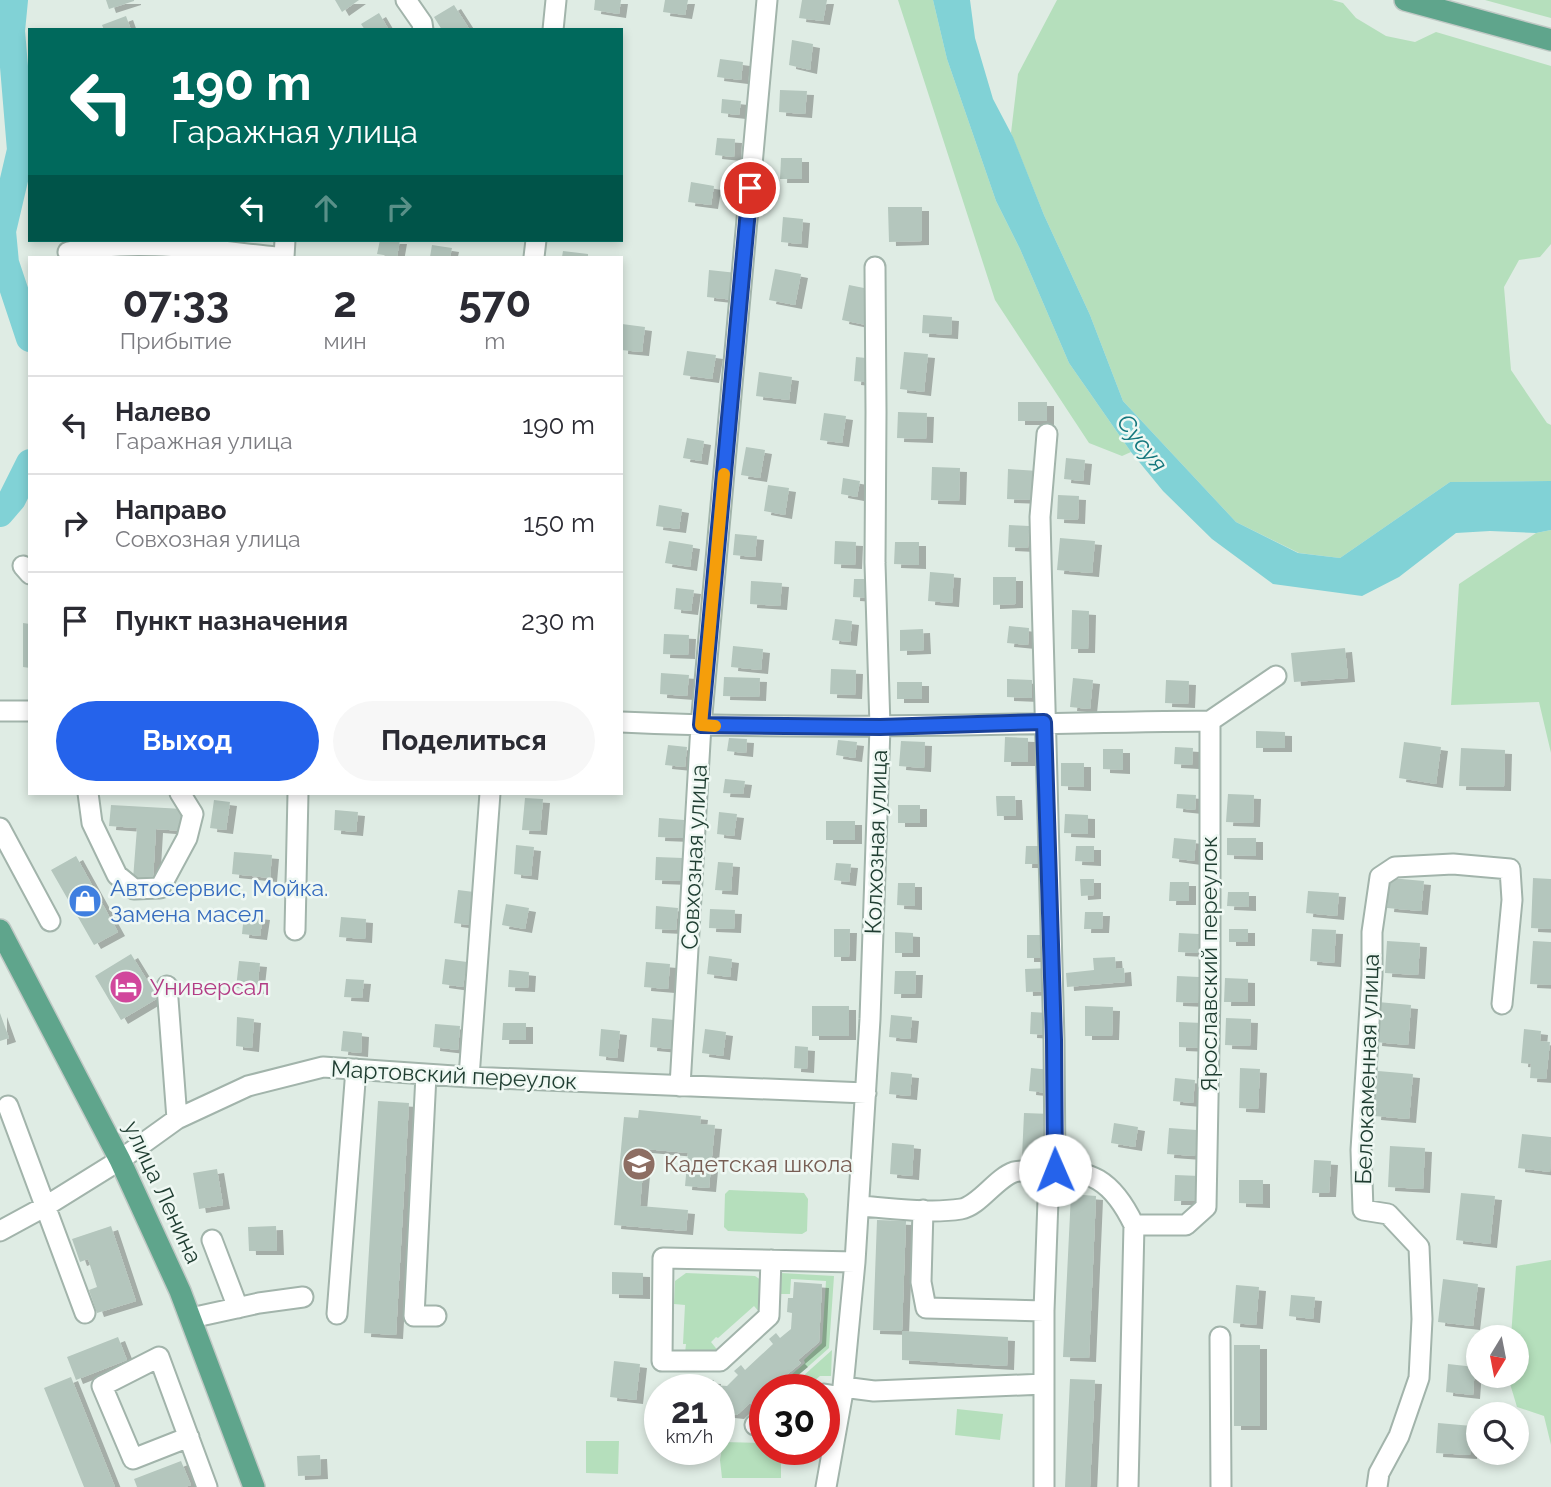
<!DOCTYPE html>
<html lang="ru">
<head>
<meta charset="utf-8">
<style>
  body { margin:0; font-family:Raleway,sans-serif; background:#f7f7f7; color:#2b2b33; height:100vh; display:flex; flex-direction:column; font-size:26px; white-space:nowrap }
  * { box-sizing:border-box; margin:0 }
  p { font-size:23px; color:#7c7c81 }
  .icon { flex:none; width:38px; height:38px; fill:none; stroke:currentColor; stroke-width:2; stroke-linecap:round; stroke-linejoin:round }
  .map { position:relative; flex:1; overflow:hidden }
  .drawer { position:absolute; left:28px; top:256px; width:595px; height:539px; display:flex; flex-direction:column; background:#fff; border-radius:0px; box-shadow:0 4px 10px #0003 }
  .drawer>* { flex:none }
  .top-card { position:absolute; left:28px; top:28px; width:595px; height:214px; border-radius:0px; box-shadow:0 4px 10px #0003; background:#00695c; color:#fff; overflow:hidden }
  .needle { width:46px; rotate:190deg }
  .fabs { position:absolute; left:1466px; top:1325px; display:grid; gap:14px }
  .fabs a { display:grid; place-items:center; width:63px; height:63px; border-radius:50%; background:#fff; box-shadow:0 4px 10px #0003; font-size:35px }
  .speed { position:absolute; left:644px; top:1374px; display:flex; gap:14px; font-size:35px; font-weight:700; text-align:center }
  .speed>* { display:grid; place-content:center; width:91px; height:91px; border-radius:50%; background:#fff; box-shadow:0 4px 10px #0003; line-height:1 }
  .speed small { font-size:18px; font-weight:400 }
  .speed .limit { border:10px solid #d22; background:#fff; color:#111 }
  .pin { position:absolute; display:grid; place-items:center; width:60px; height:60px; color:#fff; margin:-30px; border:4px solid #fff; border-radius:50%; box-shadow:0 2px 7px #0007 }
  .me { position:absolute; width:77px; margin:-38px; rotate:359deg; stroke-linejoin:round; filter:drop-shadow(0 0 5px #0008) }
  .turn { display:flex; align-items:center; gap:24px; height:147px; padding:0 28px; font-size:32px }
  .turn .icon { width:91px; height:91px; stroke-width:2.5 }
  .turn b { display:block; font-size:49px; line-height:60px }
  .lanes { display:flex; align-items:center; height:66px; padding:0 28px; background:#0003; justify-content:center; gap:35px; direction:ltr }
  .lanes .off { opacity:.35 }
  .eta { display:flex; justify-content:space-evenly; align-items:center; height:119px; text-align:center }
  .eta b { font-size:42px; font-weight:700; line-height:49px }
  .primary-button { display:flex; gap:14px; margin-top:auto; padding:14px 28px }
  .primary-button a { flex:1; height:80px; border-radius:42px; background:#2563eb; color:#fff; font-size:28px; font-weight:700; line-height:80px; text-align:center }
  .primary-button a+a { background:#f7f7f7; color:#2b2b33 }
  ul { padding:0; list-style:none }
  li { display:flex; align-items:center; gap:21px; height:98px; padding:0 28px; border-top:2px solid #e1e1e2 }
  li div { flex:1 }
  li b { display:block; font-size:26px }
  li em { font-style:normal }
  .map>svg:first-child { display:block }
  .green { fill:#b5dfbc }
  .water { fill:#81d2d6 }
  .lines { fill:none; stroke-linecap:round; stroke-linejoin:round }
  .river { stroke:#81d2d6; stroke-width:28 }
  .building { fill:#b4c6bd; filter:url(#shadow) }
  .minor-casing { stroke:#a2b4ab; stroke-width:23 }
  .major-casing { stroke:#c0c9c5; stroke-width:24 }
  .minor { stroke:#fff; stroke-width:19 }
  .major { stroke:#5fa58c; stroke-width:21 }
  .route-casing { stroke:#184099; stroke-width:18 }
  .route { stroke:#2563eb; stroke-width:12 }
  .slow { stroke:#f59e0b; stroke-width:12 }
  .labels { text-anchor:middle; stroke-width:5; stroke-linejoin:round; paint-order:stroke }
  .street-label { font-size:23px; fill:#1f3d31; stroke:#eff8f3 }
  .shop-label { font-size:23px; fill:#366cbe; stroke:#eff8f3; text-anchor:start }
  .hotel-label { font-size:23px; fill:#b23c85; stroke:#eff8f3; text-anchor:start }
  .education-label { font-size:23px; fill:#785e54; stroke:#eff8f3; text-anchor:start }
  .water-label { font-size:24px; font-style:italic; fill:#14777d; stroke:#eff8f3 }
</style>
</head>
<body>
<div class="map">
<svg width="1551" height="1487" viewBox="0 0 1551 1487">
  <defs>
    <filter id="shadow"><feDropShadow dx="7" dy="4" stdDeviation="0" flood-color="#0004"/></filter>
  </defs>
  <rect width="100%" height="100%" fill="#dfece4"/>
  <path class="green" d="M898 0H933L947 59 996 201 1020 249 1069 363 1131 452 1122 456 1089 443 995 300Z
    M1057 0H1332L1343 3 1356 18 1386 36 1415 42 1436 32 1551 66V244L1540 257 1519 260 1504 287 1511 370 1547 423 1551 425V481L1450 482 1340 558 1299 553 1236 522 1123 401 1090 315 1044 215 1011 133 1018 74Z
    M1485 0H1551V18Z
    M1551 530V753L1539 702 1451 705 1459 584 1536 533Z
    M729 1190 804 1193 808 1199 807 1231 802 1234 728 1231 724 1227 725 1194Z
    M1551 1260V1445L1544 1416 1517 1407 1508 1377 1517 1376V1337H1511L1516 1266Z
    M686 1273 755 1276 761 1280V1314L754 1306 718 1338 716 1337 711 1342 719 1352 685 1353 686 1344H683L685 1305 674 1304 675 1281Z
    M781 1273 834 1276 829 1348 783 1389H775L780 1386 778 1383 782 1380 784 1381 805 1363 804 1360 822 1343 826 1281 791 1279 790 1294H781Z
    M832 1350 831 1376H820L808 1386H792Z
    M957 1409 1003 1414 1000 1440 955 1435Z
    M586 1441H619L618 1474 586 1473Z
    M723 1442 765 1443V1449H781V1478H722L720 1460Z"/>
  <path class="water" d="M933 0H970L975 38 993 99 1013 137 1044 215 1090 315 1123 401 1236 522 1298 553 1340 558 1450 482 1551 481V530L1536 533 1490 531 1456 533 1399 577 1362 596 1273 584 1212 539 1163 491 1131 452 1069 363 1020 249 996 201 947 59Z"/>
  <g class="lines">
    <path class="river" d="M14 0 11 31 21 150 2 231 5 263 30 338
      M0 513 12 499 30 463"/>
  </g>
  <path class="building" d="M106 0H134V1L109 9Z
    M335 0H359L342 12Z
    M595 0H621L619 14 594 10Z
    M665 0H688L685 15 663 12Z
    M802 0H827L823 21 799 18Z
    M454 5 470 30H442L434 17Z
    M379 13 389 30H365L361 24Z
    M126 16 131 30H104L102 25Z
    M792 40 813 44 810 70 789 65Z
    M720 59 743 62 741 80 717 77Z
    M780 90 807 91 805 114 779 112Z
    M722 99 741 101 739 115 721 113Z
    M717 138 735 139 734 157 715 155Z
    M781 158H802V179H780Z
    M691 182 714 186 711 205 688 202Z
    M888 207H922V241L889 242Z
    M783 217 803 219 801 244 781 242Z
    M380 240H400L397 257 377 254Z
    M432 245 452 248 450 257H430Z
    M563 251 588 254V257H562Z
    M775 269 801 274 795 305 769 300Z
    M709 270 737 273 734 300 707 297Z
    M849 285 874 290 866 325 842 320Z
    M923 315 952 317 951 335 922 333Z
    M622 324 645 327 642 352 621 350Z
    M687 351 716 355 712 379 683 375Z
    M904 352 928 354 924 392 900 389Z
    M856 357 876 359 874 383 854 381Z
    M759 372 792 377 789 400 756 396Z
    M1018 402H1047V421H1018Z
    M898 412 927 413 926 439 897 438Z
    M824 413 846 416 842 443 820 440Z
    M687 438 704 441 701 461 683 458Z
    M746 447 765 450 760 478 741 475Z
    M1066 458 1085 460 1083 481 1064 479Z
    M932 467 960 468 959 501 931 500Z
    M1008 469 1038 471 1036 500 1007 499Z
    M843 478 860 481 857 497 841 494Z
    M768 485 789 488 785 515 764 511Z
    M1058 495 1079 496 1078 520 1057 519Z
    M659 505 682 509 679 529 656 526Z
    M1009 525 1029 526 1028 548 1008 547Z
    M735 534 757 536 755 557 733 555Z
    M1060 538 1095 541 1092 573 1057 570Z
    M669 541 693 545 690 567 665 563Z
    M835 541 856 542 855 565 834 564Z
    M895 542H919V565L894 564Z
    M930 572 954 574 952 603 928 601Z
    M993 577H1016V604L993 605Z
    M854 579H869V598L853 597Z
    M751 581 782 583 780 606 750 604Z
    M676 588 694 590 691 611 674 609Z
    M1072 610 1089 611 1088 649H1071Z
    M835 619 852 621 850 642 832 640Z
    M23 623 30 624V668L23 667Z
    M1009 626 1029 628 1028 645 1007 643Z
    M923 629 924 650 900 651V630Z
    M664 634 689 635 688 655 663 654Z
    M733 646 763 649 761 670 731 667Z
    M1345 648 1348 678 1294 682 1291 653Z
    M831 669 856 670 855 695 830 694Z
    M661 673 689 675 687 696 660 694Z
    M724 677 760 678 759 697 723 696Z
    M1073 678 1093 680 1090 709 1070 707Z
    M1007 679 1032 680V698L1007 697Z
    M1166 680 1189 681 1188 704 1165 703Z
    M897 682H922V699H897Z
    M1256 731 1285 732V748H1256Z
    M1005 737 1028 738V762H1004Z
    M729 738 747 739 746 753 727 751Z
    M838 740 857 742 855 758 836 755Z
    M901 741 925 742 924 768 899 766Z
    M1404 742 1441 747 1436 784 1399 778Z
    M668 745 687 747 685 767 665 765Z
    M1175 747 1193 748 1192 765 1174 764Z
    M1461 748 1505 750 1504 787 1459 786Z
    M1103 749H1123V770L1103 769Z
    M1061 763H1084V787L1061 786Z
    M725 779 745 781 743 794 723 793Z
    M1177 794 1196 795 1195 810 1176 808Z
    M1228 794 1254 795 1253 823 1226 822Z
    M996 796H1015L1016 816H997Z
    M525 798 543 799 540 831 522 830Z
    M214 800 230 802 226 830 210 828Z
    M111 805 183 809 182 831 156 829 153 880 133 879 137 828 109 826Z
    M898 805H920V823H898Z
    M335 810 358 812 356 832 334 830Z
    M719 812 737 814 734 836 717 834Z
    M1065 814 1088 815V834L1064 833Z
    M659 818 684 820 683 838 658 837Z
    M826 821H855V840H826Z
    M1174 838 1196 840 1194 861 1172 858Z
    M1227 838H1256V856L1227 855Z
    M516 845 534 847 531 876 514 874Z
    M1026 846H1042L1041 864H1025Z
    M1076 846H1094V862L1075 861Z
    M234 852 272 855 270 878 232 874Z
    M76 856 118 932 94 945 51 870Z
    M656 857 683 858 682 881 655 880Z
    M718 862 733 863 731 891 715 890Z
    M836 863 851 864 849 882 834 880Z
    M1390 878 1424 881 1421 911 1387 908Z
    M1533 878 1551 879V929L1531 928Z
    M1080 879H1094V895L1081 896Z
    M1170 882H1189V901H1169Z
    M898 883H915V906L897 905Z
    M458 890 474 892 470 925 454 923Z
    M1308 891 1339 893 1337 916 1306 913Z
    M1228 892H1249V907L1227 906Z
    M506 904 529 908 525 929 502 925Z
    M656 906 678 908 676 930 655 929Z
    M710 909 735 910 734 929 709 928Z
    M1085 912H1103L1102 929H1084Z
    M244 914 263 916 260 936 242 934Z
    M341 917 366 919 365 939 339 937Z
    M834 929H850L849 957H834Z
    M1229 929H1248V942H1229Z
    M1312 929 1336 930 1334 963 1310 961Z
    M895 932 913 933V953H895Z
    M1179 933 1199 934 1198 953 1178 952Z
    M1027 935H1047V958H1027Z
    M1387 941 1420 943 1418 975 1385 973Z
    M1533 941 1551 942V985L1530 984Z
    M131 954 158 998 121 1020 95 976Z
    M709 956 732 959 730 977 707 974Z
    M1115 957 1116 969 1124 968 1125 982 1067 987 1066 973 1094 970 1093 958Z
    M445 959 467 962 463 987 442 984Z
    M239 961 260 963 257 990 236 988Z
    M646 962 670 964 668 989 644 987Z
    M1051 968 1052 991 1026 992 1025 969Z
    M509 970 529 972 528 988 508 987Z
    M895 971H916L915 994H894Z
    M1177 976 1199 977 1198 1003 1176 1002Z
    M1225 978 1248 979V1002H1224Z
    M346 979 364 980 362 998 344 997Z
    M1378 1002 1411 1005 1408 1045 1375 1042Z
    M812 1006H849V1036H812Z
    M1085 1006 1113 1007 1112 1036H1085Z
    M1031 1012 1049 1013 1048 1035 1030 1034Z
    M0 1013 9 1038 0 1041Z
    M891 1015 912 1017 910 1039 889 1037Z
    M237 1017 254 1019 252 1048 236 1046Z
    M652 1018 674 1020 672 1049 650 1047Z
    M1226 1018 1251 1019 1250 1046 1225 1045Z
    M1179 1022 1202 1023V1048L1179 1047Z
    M503 1023H526V1040H502Z
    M435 1024 460 1026 458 1050 433 1047Z
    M601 1029 620 1031 617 1058 599 1056Z
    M705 1029 726 1032 723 1056 702 1053Z
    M1524 1029 1541 1031 1540 1041 1550 1042 1546 1079 1530 1078 1531 1064 1521 1063Z
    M343 1031 362 1033 361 1053 341 1051Z
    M795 1046 808 1047 807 1069 794 1068Z
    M1031 1068 1051 1070 1049 1093 1029 1091Z
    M1240 1068 1260 1069 1258 1109 1239 1108Z
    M1378 1071 1413 1074 1409 1119 1374 1116Z
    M891 1072 912 1074 910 1096 889 1094Z
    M1175 1078 1195 1080 1193 1103 1173 1101Z
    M378 1101 409 1103 396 1335 364 1333Z
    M639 1110 701 1116 700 1124 715 1125 709 1188 685 1186 688 1153 645 1149 640 1206 688 1210 686 1231 614 1225 624 1117 638 1118Z
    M1024 1113 1051 1114 1049 1158 1022 1157Z
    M1114 1123 1138 1127 1135 1147 1111 1143Z
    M1169 1128 1197 1130 1195 1156 1167 1154Z
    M1522 1134 1551 1137 1550 1172 1518 1168Z
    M892 1143 914 1145 912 1176 890 1174Z
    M1390 1146 1425 1148 1423 1189 1388 1187Z
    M1314 1160 1331 1161 1329 1193H1312Z
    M217 1169 223 1205 199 1209 193 1173Z
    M1175 1175 1200 1176 1199 1201H1174Z
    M1239 1180H1263V1204L1239 1203Z
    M1461 1193 1495 1196 1490 1244 1456 1240Z
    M1071 1194 1096 1196 1089 1358 1063 1357Z
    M877 1220 906 1221 902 1331 1008 1337 1007 1366 902 1360V1331L873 1330Z
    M111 1226 136 1301 97 1313 89 1290 97 1287 88 1259 80 1262 72 1239Z
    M276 1226 277 1251H249L248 1227Z
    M612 1272 643 1273V1295L612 1294Z
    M1443 1279 1478 1284 1473 1326 1438 1322Z
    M794 1282 822 1284 819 1342 798 1360 801 1363 784 1377 782 1375 773 1383 775 1385 770 1390H765V1394L752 1405 750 1403 737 1415 719 1413V1390H683V1383L699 1384V1379L714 1380V1385L727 1386 738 1375 734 1371 741 1365 745 1370 773 1344 769 1339 776 1333 780 1338 791 1329 792 1313 787 1312 788 1298H793Z
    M1236 1285 1259 1287 1256 1325 1233 1323Z
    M1291 1295 1315 1297 1313 1319 1289 1316Z
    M118 1337 127 1360 76 1380 67 1357Z
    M1234 1345H1260V1426H1234Z
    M614 1361 640 1364 636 1400 610 1397Z
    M1448 1364 1475 1367 1473 1395 1446 1392Z
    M71 1377 115 1487H84L44 1388Z
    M1070 1379 1095 1380 1090 1487H1065Z
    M824 1416H829L827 1454 798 1452V1449H824Z
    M1438 1423 1472 1426 1470 1455 1436 1453Z
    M320 1455 321 1475 298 1476 297 1456Z
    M181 1461 191 1485 185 1487H137L134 1479Z"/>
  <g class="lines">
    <defs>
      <path id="minor" d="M406 0 422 23 423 30
        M553 30 556 0
        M68 252C137 238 207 250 276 257
        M284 257 285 240
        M534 257 536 240
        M1047 434 1040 517 1041 559 1054 1040 1055 1169
        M23 566 30 574
        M0 711H30
        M1210 721 1276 676
        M621 722C817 731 1013 723 1210 721
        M88 793 92 823 117 875 134 889 160 888 187 838 193 814 180 793
        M0 828 50 921
        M295 930 298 793
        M167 986 177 1119
        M426 1075 414 1316H436
        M469 1077 490 793
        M680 1086 701 725 767 0
        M8 1106 85 1313
        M859 1206C892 1208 928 1214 961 1209 979 1206 996 1178 1014 1172 1022 1170 1033 1171 1041 1171 1091 1167 1113 1181 1134 1225H1186L1206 1207 1210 992V721
        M923 1210 921 1282 926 1308 1044 1311
        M0 1231 46 1206 120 1160 177 1119 248 1086 323 1067 469 1077 866 1093
        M212 1240 238 1308
        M771 1260 769 1316 720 1361H662L663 1258 855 1262
        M337 1314 356 1069
        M191 1318 259 1303 303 1297
        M1220 1337 1221 1487
        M843 1387 874 1391 1044 1384
        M824 1394 842 1397
        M755 1425 765 1417
        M189 1437 133 1459 102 1386 159 1357 207 1487
        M826 1487 842 1397 855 1262 870 1019 880 727 875 563 876 412 875 267
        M1044 1487V1311L1048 1200
        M1128 1487 1134 1225
        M1377 1487 1379 1473 1399 1436 1419 1378 1422 1319 1419 1247 1388 1214 1363 1210 1361 1150 1372 975V932L1380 877 1395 867 1453 864 1510 869 1512 900 1502 1004"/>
      <path id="major" d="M1405 0 1551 40
        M0 930 120 1160 180 1291 254 1487"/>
    </defs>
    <use href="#minor" class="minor-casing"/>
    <use href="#major" class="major-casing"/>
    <use href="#minor" class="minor"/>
    <use href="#major" class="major"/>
  </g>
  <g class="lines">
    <defs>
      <path id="route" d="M750 188 701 725 880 727 1044 722 1054 1040 1055 1170"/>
    </defs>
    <use href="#route" class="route-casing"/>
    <use href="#route" class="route"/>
    <path class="slow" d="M715 726 701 725 724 474"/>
  </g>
  <defs>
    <symbol id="shop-disc" viewBox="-11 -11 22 22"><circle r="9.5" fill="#3f7fe0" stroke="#eff8f3"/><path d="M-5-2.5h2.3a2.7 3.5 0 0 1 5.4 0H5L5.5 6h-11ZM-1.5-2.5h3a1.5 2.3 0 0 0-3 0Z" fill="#fff"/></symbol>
    <symbol id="hotel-disc" viewBox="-11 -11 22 22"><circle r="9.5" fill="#d1479c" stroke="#eff8f3"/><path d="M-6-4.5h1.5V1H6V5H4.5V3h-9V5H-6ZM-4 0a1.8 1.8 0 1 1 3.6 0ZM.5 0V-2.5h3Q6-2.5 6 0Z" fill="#fff"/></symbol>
    <symbol id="school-disc" viewBox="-11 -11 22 22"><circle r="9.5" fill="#8d6e63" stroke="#eff8f3"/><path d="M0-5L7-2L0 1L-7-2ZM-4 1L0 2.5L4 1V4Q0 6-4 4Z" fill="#fff"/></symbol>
  </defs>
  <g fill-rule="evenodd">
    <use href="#shop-disc" x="66" y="882" width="38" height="38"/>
    <use href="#hotel-disc" x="107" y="968" width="38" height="38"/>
    <use href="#school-disc" x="620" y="1145" width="38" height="38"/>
  </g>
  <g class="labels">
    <g class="street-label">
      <text transform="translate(876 842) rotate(-88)" y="8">Колхозная улица</text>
      <text transform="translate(694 857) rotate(-87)" y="8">Совхозная улица</text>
      <text transform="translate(1209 964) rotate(-90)" y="8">Ярославский переулок</text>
      <text transform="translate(1367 1069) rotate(-88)" y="8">Белокаменная улица</text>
      <text transform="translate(454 1075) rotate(3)" y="8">Мартовский переулок</text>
      <text transform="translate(163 1192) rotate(65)" y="8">улица Ленина</text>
    </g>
    <g class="shop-label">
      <text x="110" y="896">Автосервис, Мойка.<tspan x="110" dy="26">Замена масел</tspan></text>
    </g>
    <g class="hotel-label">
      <text x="150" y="995">Универсал</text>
    </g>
    <g class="education-label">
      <text x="664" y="1172">Кадетская школа</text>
    </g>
    <g class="water-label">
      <text transform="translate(1142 443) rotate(52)" y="8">Сусуя</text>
    </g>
  </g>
</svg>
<div class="fabs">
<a><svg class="needle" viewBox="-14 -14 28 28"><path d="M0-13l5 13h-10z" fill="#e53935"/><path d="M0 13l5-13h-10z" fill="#7c7c81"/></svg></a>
<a><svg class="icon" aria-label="search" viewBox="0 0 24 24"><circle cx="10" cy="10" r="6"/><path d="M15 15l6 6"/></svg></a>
</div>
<div class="speed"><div>21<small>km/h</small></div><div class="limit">30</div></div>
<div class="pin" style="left:750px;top:188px;background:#d93025"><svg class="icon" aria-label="arrive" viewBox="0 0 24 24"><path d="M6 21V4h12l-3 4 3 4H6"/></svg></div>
<svg class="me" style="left:1055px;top:1170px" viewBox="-20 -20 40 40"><circle r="19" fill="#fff"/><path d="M0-13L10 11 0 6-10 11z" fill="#2563eb"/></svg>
<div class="top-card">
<div class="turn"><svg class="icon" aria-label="left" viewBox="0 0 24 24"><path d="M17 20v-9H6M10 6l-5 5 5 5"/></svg><div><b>190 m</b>Гаражная улица</div></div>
<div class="lanes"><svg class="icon" aria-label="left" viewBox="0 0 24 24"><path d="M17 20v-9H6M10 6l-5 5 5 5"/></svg><svg class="icon off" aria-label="ahead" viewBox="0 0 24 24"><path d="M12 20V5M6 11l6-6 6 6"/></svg><svg class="icon off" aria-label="right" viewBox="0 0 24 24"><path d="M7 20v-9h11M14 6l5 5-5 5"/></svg></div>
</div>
<section class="drawer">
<div class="eta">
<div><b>07:33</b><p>Прибытие</p></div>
<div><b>2</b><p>мин</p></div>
<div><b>570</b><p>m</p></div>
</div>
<ul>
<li><svg class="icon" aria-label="left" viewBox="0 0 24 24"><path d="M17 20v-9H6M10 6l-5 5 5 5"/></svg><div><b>Налево</b><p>Гаражная улица</p></div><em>190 m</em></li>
<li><svg class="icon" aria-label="right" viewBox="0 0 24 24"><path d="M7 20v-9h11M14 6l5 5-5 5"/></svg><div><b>Направо</b><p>Совхозная улица</p></div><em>150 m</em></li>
<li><svg class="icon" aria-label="arrive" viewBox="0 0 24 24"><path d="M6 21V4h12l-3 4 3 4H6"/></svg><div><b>Пункт назначения</b></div><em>230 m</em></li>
</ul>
<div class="primary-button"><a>Выход</a><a>Поделиться</a></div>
</section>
</div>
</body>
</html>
